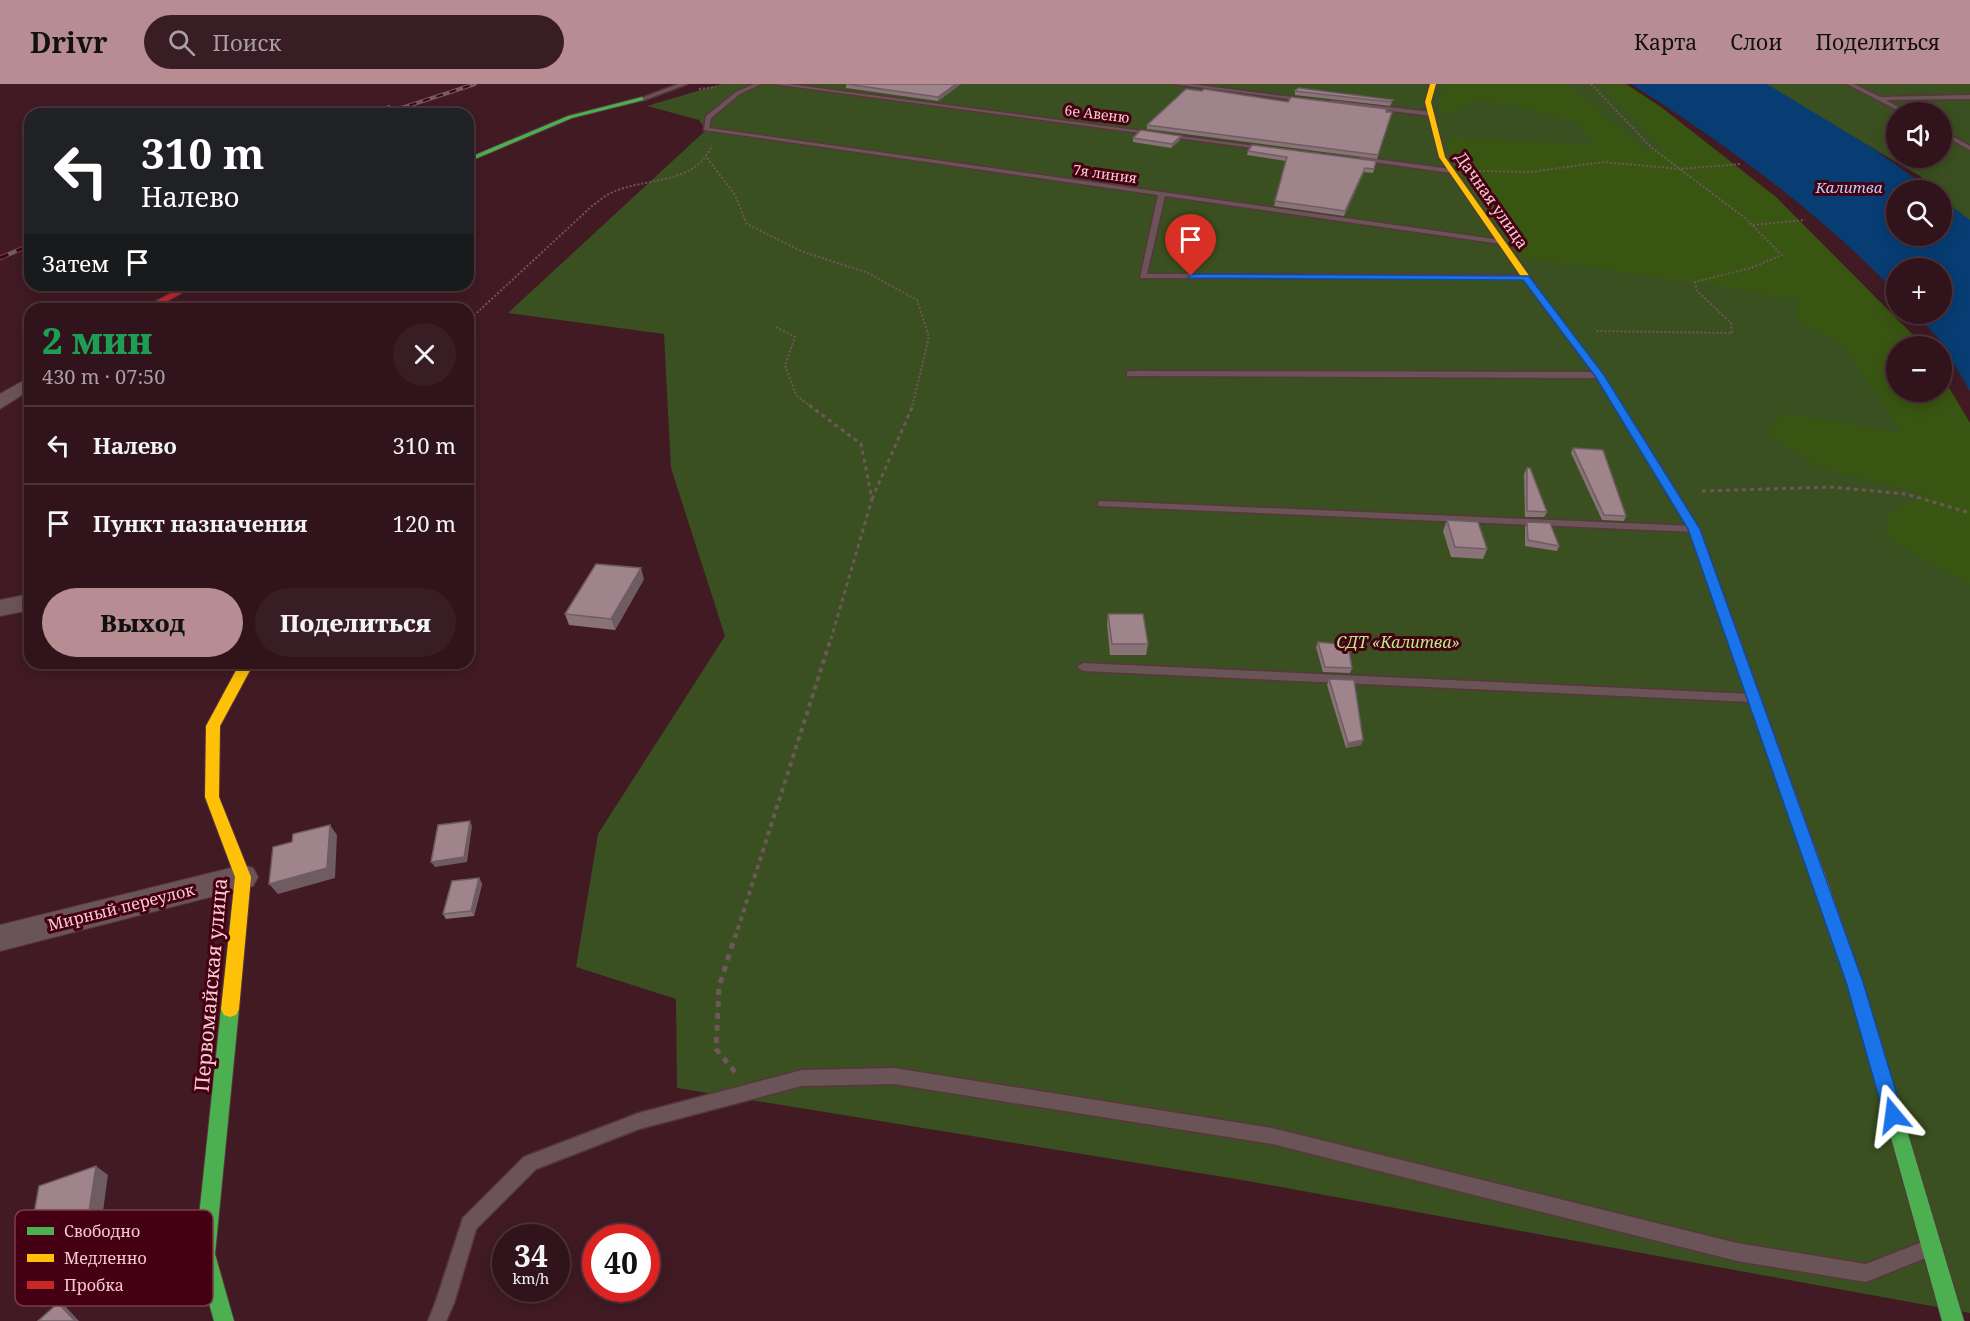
<!DOCTYPE html>
<html lang="ru">
<head>
<meta charset="utf-8">
<style>
  body { margin:0; font-family:"Noto Serif",serif; background:#391d24; color:#f1f3f6; height:100vh; display:flex; flex-direction:column; font-size:22px; white-space:nowrap }
  * { box-sizing:border-box; margin:0 }
  p { font-size:20px; color:#a89ea3 }
  .icon { flex:none; width:33px; height:33px; fill:none; stroke:currentColor; stroke-width:2; stroke-linecap:round; stroke-linejoin:round }
  .map { position:relative; flex:1; overflow:hidden }
  .sheet { position:absolute; left:24px; top:219px; width:450px; height:366px; display:flex; flex-direction:column; background:#31141b; border-radius:18px; box-shadow:0 3px 15px #0003,0 0 0 2px #4c333a }
  .sheet>* { flex:none }
  .banner { position:absolute; left:24px; top:24px; width:450px; height:183px; border-radius:18px; box-shadow:0 3px 15px #0003,0 0 0 2px #4c333a; background:#202124; color:#fff; overflow:hidden }
  .fabs { position:absolute; left:1886px; top:18px; display:grid; gap:12px }
  .fabs a { display:grid; place-items:center; width:66px; height:66px; border-radius:50%; background:#31141b; box-shadow:0 3px 15px #0003,0 0 0 2px #4c333a; font-size:30px }
  .speed { position:absolute; left:492px; top:1140px; display:flex; gap:12px; font-size:30px; font-weight:700; text-align:center }
  .speed>* { display:grid; place-content:center; width:78px; height:78px; border-radius:50%; background:#31141b; box-shadow:0 3px 15px #0003,0 0 0 2px #4c333a; line-height:1 }
  .speed small { font-size:15px; font-weight:400 }
  .speed .limit { border:9px solid #d22; background:#fff; color:#111 }
  .pin { position:absolute; display:grid; place-items:center; width:51px; height:51px; color:#fff; margin:-62px -26px; border-radius:50% 50% 50% 0; rotate:-45deg; box-shadow:0 0 6px #0007 }
  .pin .icon { rotate:45deg }
  .me { position:absolute; width:66px; margin:-33px; rotate:344deg; stroke-linejoin:round; filter:drop-shadow(0 0 4px #0008) }
  .turn { display:flex; align-items:center; gap:21px; height:126px; padding:0 18px; font-size:27px }
  .turn .icon { width:78px; height:78px; stroke-width:2.5 }
  .turn b { display:block; font-size:42px; line-height:51px }
  .then { display:flex; align-items:center; height:57px; padding:0 18px; background:#0003; gap:12px; font-size:22px }
  .round { display:grid; place-items:center; flex:none; width:63px; height:63px; border-radius:32px; background:#391d24 }
  .overview { display:flex; align-items:center; justify-content:space-between; height:102px; padding:0 18px }
  h1 { font-size:36px; font-weight:800; line-height:45px; color:#1e9e55 }
  .button { display:flex; gap:12px; margin-top:auto; padding:12px 18px }
  .button a { flex:1; height:69px; border-radius:36px; background:#b78c92; color:#111; font-size:24px; font-weight:800; line-height:69px; text-align:center }
  .button a+a { background:#391d24; color:#f1f3f6 }
  ul { padding:0; list-style:none }
  li { display:flex; align-items:center; gap:18px; height:78px; padding:0 18px; border-top:2px solid #4c333a }
  li div { flex:1 }
  li b { display:block; font-size:22px }
  li em { font-style:normal }
  header { display:flex; align-items:center; gap:36px; box-sizing:border-box; height:84px; padding:0 30px; background:#b78c92; color:#111 }
  header strong { font-size:28px }
  nav { display:flex; gap:33px; margin-inline-start:auto; font-size:21px }
  .search { width:420px; height:54px; background:#391d24; display:flex; align-items:center; gap:15px; box-sizing:border-box; padding:0 21px; border-radius:33px; color:#a89ea3; font-size:22px }
  .map>svg:first-child { display:block }
  .green { fill:#3b5020; fill-rule:evenodd }
  .forest { fill:#395512 }
  .water { fill:#073d73 }
  .lines { fill:none; stroke-linecap:round; stroke-linejoin:round }
  .lane-casing { stroke:#57363d; stroke-width:3 }
  .street-casing { stroke:#57363d; stroke-width:2 }
  .fast-casing { stroke:#57363d; stroke-width:2 }
  .slow-casing { stroke:#57363d; stroke-width:2 }
  .jam-casing { stroke:#57363d; stroke-width:2 }
  .path-far3 { stroke:#6f565a; stroke-width:2; stroke-dasharray:2 2; stroke-linecap:butt }
  .path-far2 { stroke:#6f565a; stroke-width:3; stroke-dasharray:4 4; stroke-linecap:butt }
  .path-far1 { stroke:#6f565a; stroke-width:4; stroke-dasharray:4.5 4.5; stroke-linecap:butt }
  .path { stroke:#6f565a; stroke-width:5; stroke-dasharray:6 6; stroke-linecap:butt }
  .lane { fill:#6b5457; fill-rule:evenodd }
  .street { fill:#6b5457; fill-rule:evenodd }
  .fast { fill:#4caf50; fill-rule:evenodd }
  .slow { fill:#ffc107; fill-rule:evenodd }
  .jam { fill:#c62828; fill-rule:evenodd }
  .rail-far1-casing { stroke:#745c60; stroke-width:4 }
  .rail-casing { stroke:#745c60; stroke-width:4.5 }
  .rail-far1 { stroke:#460013; stroke-width:2; stroke-dasharray:7; stroke-linecap:butt }
  .rail { stroke:#460013; stroke-width:3; stroke-dasharray:9; stroke-linecap:butt }
  .wall { fill:#897278 }
  .shaded-wall { fill:#6f5c62 }
  .building { fill:#9f848c; stroke:#6f5c62; stroke-width:1.5 }
  .route { fill:#1a73e8; stroke:#114b97; stroke-width:1.5 }
  .labels { text-anchor:middle; stroke-width:6; stroke-linejoin:round; paint-order:stroke }
  .far-street-label { font-size:14px; fill:#f7cacd; stroke:#460013 }
  .far-water-label { font-size:15px; font-style:italic; fill:#b5d2f4; stroke:#460013 }
  .street-label { font-size:16px; fill:#f7cacd; stroke:#460013 }
  .park-label { font-size:16px; font-style:italic; fill:#b3ed87; stroke:#460013 }
  .near-street-label { font-size:20px; fill:#f7cacd; stroke:#460013 }
  .key { fill:#460013; stroke:#7b3d4b; stroke-width:1.5 }
  .key-label { font-size:16px; fill:#f7cacd }
</style>
</head>
<body>
<header>
<strong>Drivr</strong>
<div class="search"><svg class="icon" aria-label="search" viewBox="0 0 24 24"><circle cx="10" cy="10" r="6"/><path d="M15 15l6 6"/></svg>Поиск</div>
<nav><a>Карта</a><a>Слои</a><a>Поделиться</a></nav>
</header>
<div class="map">
<svg width="1970" height="1237" viewBox="0 0 1970 1237">
  <rect width="100%" height="100%" fill="#411a24"/>
  <path class="green" d="M721 0H1616L1896 308 1970 375V1229L1242 1096 677 1004 676 915 576 883 598 750 725 552 671 384 664 250 508 229 706 46 699 36 647 22Z
    M1764 0H1970V143L1941 117V106H1932L1920 92ZM1896 28H1941V74H1896Z"/>
  <path class="forest" d="M1443 0H1566L1644 65 1663 66 1601 0H1626L1661 23 1776 113 1924 262H1896V308H1941V290L1970 339V500L1887 454 1889 430 1928 411 1820 383 1768 350 1783 330 1902 349 1843 260 1795 235 1798 216 1726 203 1522 173 1451 72 1448 53 1596 62 1578 39 1513 21 1478 16 1448 30 1440 26Z"/>
  <path class="water" d="M1631 0H1767L1874 65 1931 106H1896V152H1941V114L1970 136V307L1939 255 1915 230H1941V184H1896V209C1822 130 1723 58 1631 0Z"/>
  <g class="lines">
    <defs>
      <path id="lane" d="M679 0H687L644 16 639 15Z
        M754 0H761L740 10 711 34 709 44 1501 156 1505 158 1501 160 1165 112 1147 190 1526 191 1530 193 1526 195 1140 194 1158 111 704 46 706 32 736 8Z
        M773 0H788L1271 64 1268 66Z
        M1173 0H1190L1307 15 1304 17Z
        M1847 0H1854L1880 13 1970 11V15L1886 16 1907 28H1901Z
        M1331 16 1431 28 1434 30 1431 32 1329 19Z
        M1941 46 1970 62V66L1941 50Z
        M1360 73 1451 85 1454 87 1451 89 1358 76Z
        M1130 287 1599 288 1603 291 1599 294 1127 292V288Z
        M1101 417 1694 442 1699 445 1694 448 1098 422V418Z
        M1083 579 1752 610 1758 614 1752 618 1083 587 1077 583Z
        M894 984 1272 1044 1737 1159 1866 1180 1922 1158 1928 1161 1931 1167 1928 1173 1866 1198 1737 1177 1272 1060 894 1000 802 1002 639 1045 536 1085 476 1145 454 1219 446 1237H428L436 1217 463 1134 524 1073 639 1029 802 986Z"/>
      <path id="street" d="M30 293V306L0 325V310Z
        M30 510V526L0 532V516Z
        M243 781 253 784 258 793 253 802 0 867V841Z"/>
      <path id="fast" d="M642 13 644 16 572 34 468 78V74L568 32Z
        M1631 339 1636 342 1700 445 1826 793 1824 798 1818 799 1812 798 1810 793 1688 445 1626 342Z
        M230 917 236 919 239 925 215 1170 234 1237H214L195 1170 221 925 224 919Z
        M1895 1027 1902 1030 1904 1036 1964 1237H1942L1886 1036 1888 1030Z"/>
      <path id="slow" d="M1430 0H1436L1431 18 1445 73 1535 200 1602 289 1636 342 1635 344H1627L1595 292 1529 204 1439 73 1425 18Z
        M240 579H254L220 642 219 713 251 793 239 925 236 931 230 933 224 931 221 925 235 793 205 713 206 642Z
        M1818 787 1824 788 1826 793 1863 898 1904 1036 1902 1042 1895 1045 1888 1042 1886 1036 1847 898 1810 793 1812 788Z"/>
      <path id="jam" d="M186 201H196L153 225H142Z"/>
    </defs>
    <use href="#lane" class="lane-casing"/>
    <use href="#street" class="street-casing"/>
    <use href="#fast" class="fast-casing"/>
    <use href="#slow" class="slow-casing"/>
    <use href="#jam" class="jam-casing"/>
    <path class="path-far3" d="M1591 0 1652 64 1745 134 1782 171 1751 184 1695 198 1697 207 1731 239 1732 249 1595 247
      M699 5 716 3
      M707 74 735 111 747 140 801 167 868 189 917 216 929 253 912 323
      M1479 87 1531 88 1603 78 1680 85 1741 80
      M1753 141 1805 136
      M468 237 592 122C598 118 604 112 611 109 643 93 696 102 712 61
      M776 243 795 253 785 281 796 311 811 323"/>
    <path class="path-far2" d="M809 321 861 360 872 415 831 555
      M1702 407 1831 403 1906 410 1967 428
      M872 415 913 321"/>
    <path class="path-far1" d="M735 854 831 554"/>
    <path class="path" d="M735 988 716 965 719 903 735 852"/>
    <use href="#lane" class="lane"/>
    <use href="#street" class="street"/>
    <use href="#fast" class="fast"/>
    <use href="#slow" class="slow"/>
    <use href="#jam" class="jam"/>
    <defs>
      <path id="rail-far1" d="M369 30 389 23
        M383 30 475 0"/>
      <path id="rail" d="M0 174 30 161"/>
    </defs>
    <use href="#rail-far1" class="rail-far1-casing"/>
    <use href="#rail" class="rail-casing"/>
    <use href="#rail-far1" class="rail-far1"/>
    <use href="#rail" class="rail"/>
  </g>
  <path class="wall" d="M846 0H961L938 17 846 4Z
    M1295 7 1393 16 1390 22 1295 11Z
    M1288 18 1392 28 1377 75 1147 45V41Z
    M1133 54 1180 56 1171 64 1133 58Z
    M1248 67 1376 77 1373 89 1364 88 1344 132 1274 122 1286 77 1247 71Z
    M30 328V340L24 333Z
    M1573 364 1626 432 1624 437 1602 436 1571 369Z
    M1527 384 1547 428 1544 433H1525L1524 390Z
    M1447 436 1487 465 1483 475 1451 473 1443 447Z
    M1527 438 1559 462 1557 467 1525 462V443Z
    M644 495 615 546 569 541 565 530Z
    M1108 530 1148 560 1146 571H1110L1107 540Z
    M1318 558 1352 584 1350 589 1323 588 1316 563Z
    M1329 595 1361 661 1346 664 1327 601Z
    M479 794 482 800 474 832 446 835 443 830Z"/>
  <path class="shaded-wall" d="M956 0H961L938 17V13Z
    M1181 52 1180 56 1171 64 1172 60Z
    M1365 84 1364 88 1344 132 1345 127Z
    M641 484 644 495 615 546 611 535Z
    M1363 656 1361 661 1346 664 1348 659Z
    M470 737 472 742 467 778 435 783 431 778Z
    M330 741 337 751 335 794 278 810 269 800Z
    M479 794 482 800 474 832 471 827Z
    M96 1082 108 1091 100 1149 42 1170 28 1162Z
    M58 1219 65 1222 79 1237H75Z"/>
  <path class="building" d="M846 0H956L938 13Z
    M1298 4 1393 16 1391 18 1295 7Z
    M1186 5 1202 7 1204 5 1288 18 1291 13 1387 25 1386 28H1392L1378 71 1147 41Z
    M1141 46 1181 52 1172 60 1133 54Z
    M1252 61 1376 77 1374 85 1365 84 1345 127 1275 117 1287 73 1248 67Z
    M30 328V333H24Z
    M1573 364 1603 366 1626 432 1604 431Z
    M1527 384H1530L1547 428 1527 427Z
    M1447 436 1478 438 1487 465 1455 463Z
    M1527 438 1550 439 1559 462 1528 456Z
    M596 480 641 484 611 535 565 530Z
    M1108 530H1143L1148 560H1112Z
    M1318 558 1348 561 1352 584 1325 583Z
    M1329 595 1354 596 1363 656 1348 659Z
    M470 737 464 773 431 778 438 741Z
    M330 741 327 784 269 800 273 763 292 758 293 750Z
    M479 794 471 827 443 830 452 797Z
    M96 1082 87 1141 28 1162 39 1102Z
    M58 1219 75 1237H38Z"/>
  <path class="route" d="M1191 190 1529 192 1604 291 1700 445 1863 898 1903 1031 1900 1037 1893 1040 1887 1037 1884 1031 1846 898 1688 445 1595 292 1523 196 1188 194Z"/>
  <g class="labels">
    <g class="far-street-label">
      <text transform="translate(1097 30) rotate(7)" y="5">6е Авеню</text>
      <text transform="translate(1105 90) rotate(8)" y="5">7я линия</text>
    </g>
    <g class="far-water-label">
      <text x="1849" y="109">Калитва</text>
    </g>
    <g class="street-label">
      <text transform="translate(1492 116) rotate(55)" y="6">Дачная улица</text>
      <text transform="translate(121 823) rotate(-14)" y="6">Мирный переулок</text>
    </g>
    <g class="park-label">
      <text x="1398" y="564">СДТ «Калитва»</text>
    </g>
    <g class="near-street-label">
      <text transform="translate(211 901) rotate(-85)" y="7">Первомайская улица</text>
    </g>
  </g>
  <rect x="15" y="1126" width="198" height="96" rx="9" class="key"/>
  <rect x="27" y="1143" width="27" height="8" fill="#4caf50"/>
  <rect x="27" y="1170" width="27" height="8" fill="#ffc107"/>
  <rect x="27" y="1197" width="27" height="8" fill="#c62828"/>
  <g class="key-label">
    <text x="64" y="1153">Свободно</text>
    <text x="64" y="1180">Медленно</text>
    <text x="64" y="1207">Пробка</text>
  </g>
</svg>
<div class="fabs">
<a><svg class="icon" aria-label="sound" viewBox="0 0 24 24"><path d="M4 9h4l5-4v14l-5-4H4zM17 9q2 3 0 6"/></svg></a>
<a><svg class="icon" aria-label="search" viewBox="0 0 24 24"><circle cx="10" cy="10" r="6"/><path d="M15 15l6 6"/></svg></a>
<a>+</a>
<a>−</a>
</div>
<div class="speed"><div>34<small>km/h</small></div><div class="limit">40</div></div>
<div class="pin" style="left:1191px;top:192px;background:#d93025"><svg class="icon" aria-label="arrive" viewBox="0 0 24 24"><path d="M6 21V4h12l-3 4 3 4H6"/></svg></div>
<svg class="me" style="left:1893px;top:1031px" viewBox="-20 -20 40 40"><path d="M0-17L14 15 0 8-14 15z" fill="#1a73e8" stroke="#fff" stroke-width="4"/></svg>
<div class="banner">
<div class="turn"><svg class="icon" aria-label="left" viewBox="0 0 24 24"><path d="M17 20v-9H6M10 6l-5 5 5 5"/></svg><div><b>310 m</b>Налево</div></div>
<div class="then">Затем<svg class="icon" aria-label="arrive" viewBox="0 0 24 24"><path d="M6 21V4h12l-3 4 3 4H6"/></svg></div>
</div>
<section class="sheet">
<div class="overview"><div><h1>2 мин</h1><p>430 m · 07:50</p></div><a class="round"><svg class="icon" aria-label="close" viewBox="0 0 24 24"><path d="M6 6l12 12M18 6L6 18"/></svg></a></div>
<ul>
<li><svg class="icon" aria-label="left" viewBox="0 0 24 24"><path d="M17 20v-9H6M10 6l-5 5 5 5"/></svg><div><b>Налево</b></div><em>310 m</em></li>
<li><svg class="icon" aria-label="arrive" viewBox="0 0 24 24"><path d="M6 21V4h12l-3 4 3 4H6"/></svg><div><b>Пункт назначения</b></div><em>120 m</em></li>
</ul>
<div class="button"><a>Выход</a><a>Поделиться</a></div>
</section>
</div>
</body>
</html>
